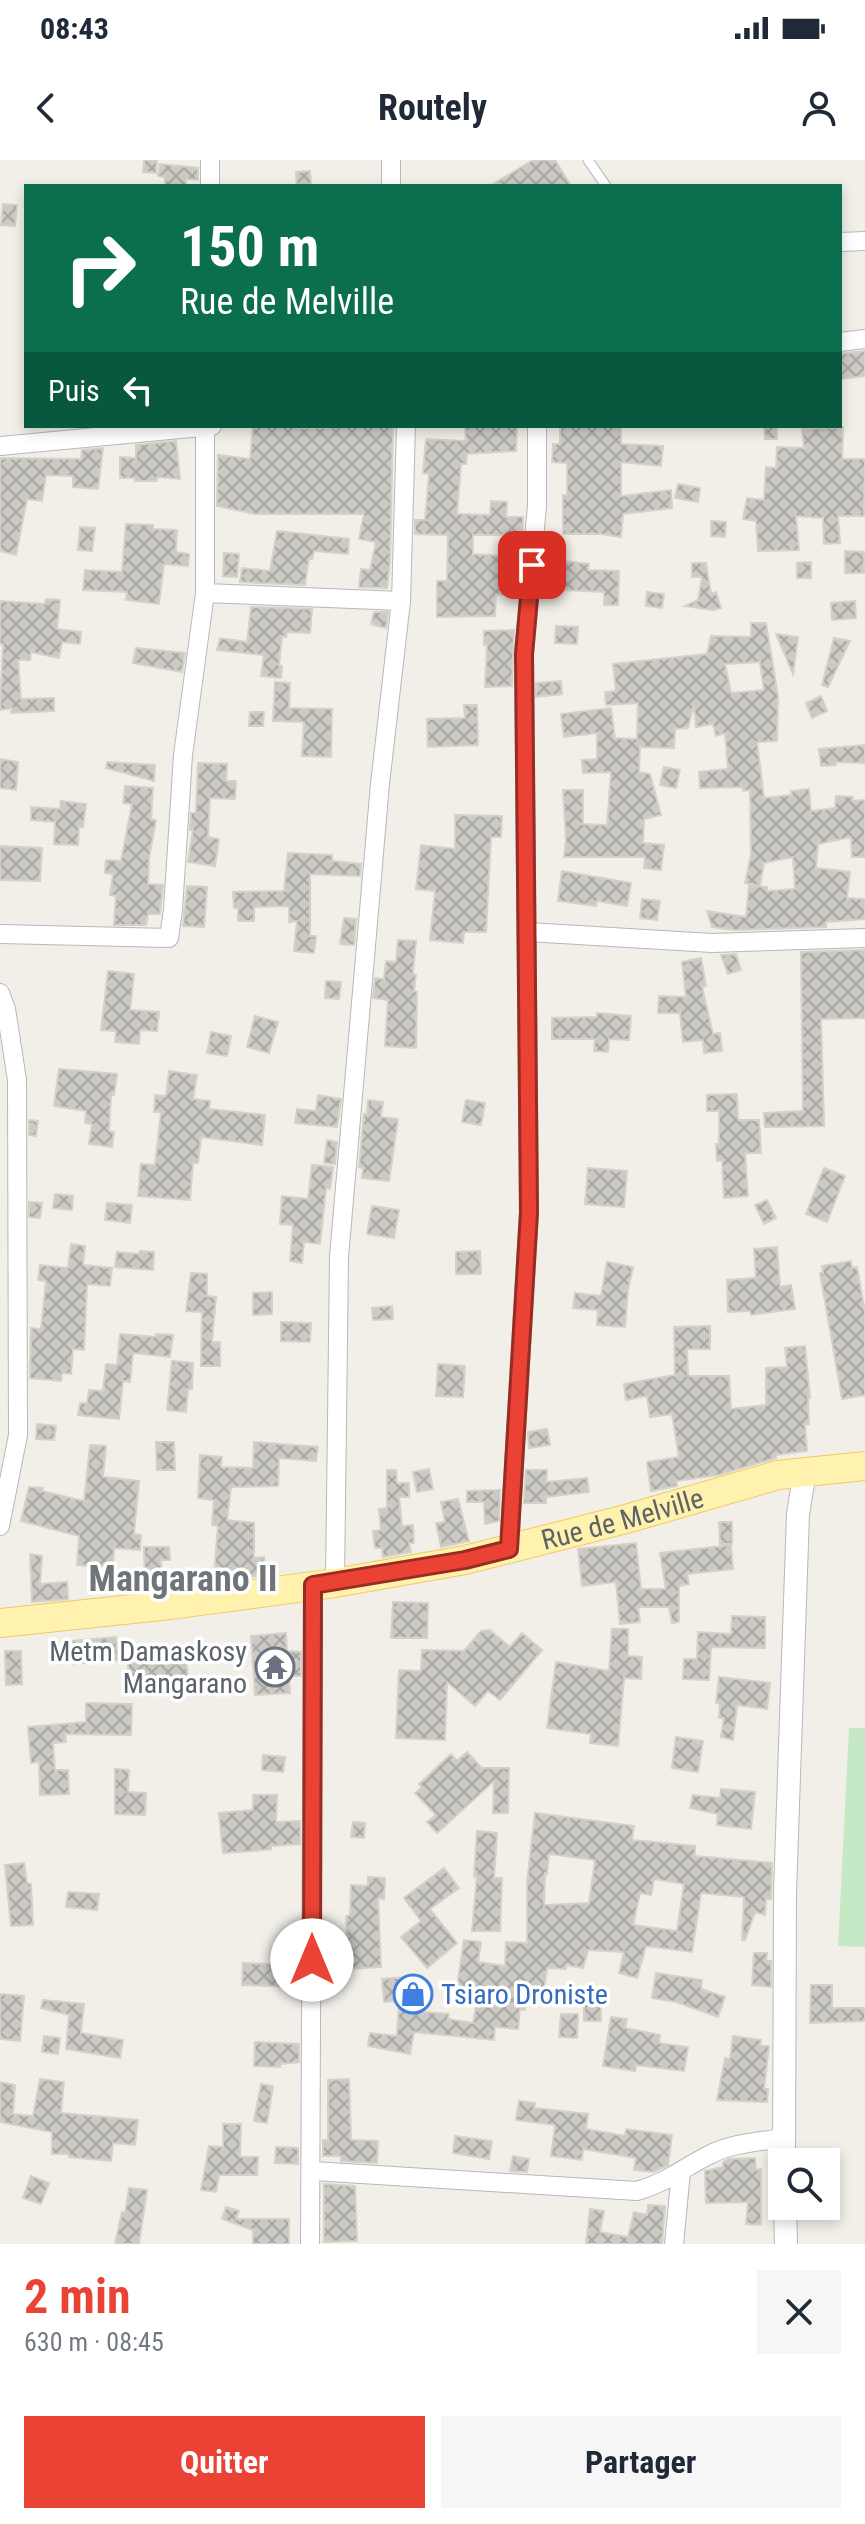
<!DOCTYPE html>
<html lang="fr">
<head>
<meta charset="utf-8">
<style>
  body { margin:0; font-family:"Roboto Condensed",sans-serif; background:#f6f6f7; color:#1f2937; height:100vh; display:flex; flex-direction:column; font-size:30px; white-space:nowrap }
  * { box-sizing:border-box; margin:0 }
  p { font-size:26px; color:#747a83 }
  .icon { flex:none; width:44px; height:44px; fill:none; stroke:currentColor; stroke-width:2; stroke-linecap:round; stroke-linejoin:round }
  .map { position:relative; height:2084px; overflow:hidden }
  .panel { display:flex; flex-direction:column; background:#fff; flex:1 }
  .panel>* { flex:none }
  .hud { position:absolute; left:24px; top:24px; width:818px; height:244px; border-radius:0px; box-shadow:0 4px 12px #0003; background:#0b6e4f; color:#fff; overflow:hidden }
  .tools { position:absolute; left:768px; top:1988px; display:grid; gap:16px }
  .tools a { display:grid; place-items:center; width:72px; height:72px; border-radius:0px; background:#fff; box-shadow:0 4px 12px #0003; font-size:40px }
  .pin { position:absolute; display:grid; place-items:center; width:68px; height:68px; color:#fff; margin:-34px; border-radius:16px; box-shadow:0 4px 12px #0006 }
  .me { position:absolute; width:88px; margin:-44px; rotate:0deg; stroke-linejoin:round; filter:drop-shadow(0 0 6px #0008) }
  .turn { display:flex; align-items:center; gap:28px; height:168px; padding:0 24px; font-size:36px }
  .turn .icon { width:104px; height:104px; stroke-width:2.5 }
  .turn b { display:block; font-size:56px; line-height:68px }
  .then { display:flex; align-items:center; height:76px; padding:0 24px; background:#0003; gap:16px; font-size:30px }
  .round { display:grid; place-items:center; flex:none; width:84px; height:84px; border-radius:0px; background:#f6f6f7 }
  .summary { display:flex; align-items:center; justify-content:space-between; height:136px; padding:0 24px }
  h1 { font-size:48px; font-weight:700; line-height:60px; color:#ea4335 }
  .primary-button { display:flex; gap:16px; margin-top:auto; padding:16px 24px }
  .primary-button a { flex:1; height:92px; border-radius:0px; background:#ea4335; color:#fff; font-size:32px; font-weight:700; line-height:92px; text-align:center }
  .primary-button a+a { background:#f6f6f7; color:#1f2937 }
  .status { display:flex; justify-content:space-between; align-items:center; height:56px; padding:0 40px; background:#fff; direction:ltr }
  .status svg { height:22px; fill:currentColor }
  header { display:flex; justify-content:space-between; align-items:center; height:104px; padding:0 24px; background:#fff; font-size:36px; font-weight:700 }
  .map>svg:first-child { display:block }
  .green { fill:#c5e8c5 }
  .building { fill:url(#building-cross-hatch); stroke:#d6d1c6; stroke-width:2; fill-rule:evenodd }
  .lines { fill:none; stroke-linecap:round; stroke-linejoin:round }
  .service-casing { stroke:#b5b8bc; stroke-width:11 }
  .minor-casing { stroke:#b5b8bc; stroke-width:20 }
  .tertiary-casing { stroke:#b5b8bc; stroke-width:24 }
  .primary-casing { stroke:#f2c960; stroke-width:30 }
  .service { stroke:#fff; stroke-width:9 }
  .minor { stroke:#fff; stroke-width:18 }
  .tertiary { stroke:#fff; stroke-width:22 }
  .primary { stroke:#fff2af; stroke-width:28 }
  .route-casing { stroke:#982c22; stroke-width:20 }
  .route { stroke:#ea4335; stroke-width:14 }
  .labels { text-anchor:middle; stroke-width:7; stroke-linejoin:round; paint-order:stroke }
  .street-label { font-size:28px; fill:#5f6368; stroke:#fff }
  .worship-label { font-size:28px; fill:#5b616d; stroke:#fff; text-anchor:end }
  .shop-label { font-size:28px; fill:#366cbe; stroke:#fff; text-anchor:start }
  .district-label { font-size:36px; font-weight:bold; fill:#70757a; stroke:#fff }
</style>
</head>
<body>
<div class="status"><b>08:43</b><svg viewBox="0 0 49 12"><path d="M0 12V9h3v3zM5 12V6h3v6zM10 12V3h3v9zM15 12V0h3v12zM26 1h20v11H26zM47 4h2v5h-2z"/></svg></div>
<header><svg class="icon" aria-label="back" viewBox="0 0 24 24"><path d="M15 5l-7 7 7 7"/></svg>Routely<svg class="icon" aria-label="person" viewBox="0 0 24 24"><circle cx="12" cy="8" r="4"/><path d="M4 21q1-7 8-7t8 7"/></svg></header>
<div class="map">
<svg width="865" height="2084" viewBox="0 0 865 2084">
  <defs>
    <pattern id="building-cross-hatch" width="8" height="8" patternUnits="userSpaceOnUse" patternTransform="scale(2)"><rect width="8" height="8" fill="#cccac5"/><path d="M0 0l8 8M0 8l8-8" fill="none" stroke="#a9a8a4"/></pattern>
  </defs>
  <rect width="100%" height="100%" fill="#f1efe8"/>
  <path class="green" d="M849 1568H865V1787L838 1786Z"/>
  <path class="building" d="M144 0H157L156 13 143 12Z
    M533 0H555L571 26H490Z
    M160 4 198 8V20L186 19V26H165V17L158 16Z
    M310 11 311 26H297L296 12Z
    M3 44 17 45 15 66 1 65Z
    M865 191V216L840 219V194Z
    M253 266H298V268L393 266 390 401 387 428 359 427 361 409 370 410 376 382 359 379 364 354H255L217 346 218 295 250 299Z
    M465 266H517L516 291 467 294 466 304H461L457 354 490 355 491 341 507 342 506 357H523L522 375H473V394L520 397 517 436 496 434 495 456 437 457V421H447L448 375 415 374V360H425L429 314 423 313 426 279 466 281Z
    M560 266H621V284L663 286 661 306 621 302V336L671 330 672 348 623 354 621 377 601 374H563V335H567V303L552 302 553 284H560Z
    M764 266H777V279H765Z
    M843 267 842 299H865L864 356H838L840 383 824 384 823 358 796 356 799 390 758 391 756 361 743 359 747 338 764 340 766 307 776 308 777 287 804 288 802 269Z
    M176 281 180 319 157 317V321H135V318H120V297L136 298V285Z
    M103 288 98 329 73 327V316L46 315 42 341 27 339 16 395 0 391V298L81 299 82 290Z
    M678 324 700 328 698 342 675 338Z
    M711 361 726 362 725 377 711 376Z
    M126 364 153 365V369L177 370 176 392 189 394 188 406 164 404 159 444 126 440 127 432 83 430 85 410 122 412Z
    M80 367 95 368 92 391 78 390Z
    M277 371 349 379 348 394 314 391 312 399 309 398 305 425 240 422 242 408 270 411Z
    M845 391 864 392V413H845Z
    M224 393 239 394 237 417 223 416Z
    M544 399 589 404 588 410 619 411 618 445H604V432L565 430V424H542Z
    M811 402V418H797V403Z
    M692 403H706L711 434 716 432 721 448 713 450 685 446 698 440 702 417H692Z
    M647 432 664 434 662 448 646 446Z
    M46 439 60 440 57 469 81 472 80 484 62 482 59 498 31 492 30 500H18L21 539 54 538V551L11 553 12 548 0 550 3 484H0V441L45 444Z
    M855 441 856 458 832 460 831 443Z
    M251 447 312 449 310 473 287 472 286 477 282 476 279 505 282 506 281 518 261 516 264 495 217 490 220 478 247 482Z
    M374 452H388L386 468 371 464Z
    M751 463H766L778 536 777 581 757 582 764 638 792 635 791 631 809 629 811 651 835 648 836 636 853 637 852 641 865 640V697H852L851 677 818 684 816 708 850 712 847 738 865 739V759L826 762V767L735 770 712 767 707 751 746 757 749 726 767 727V731L795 729 793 697 764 703 760 726 745 723 751 695 750 630 743 631 742 627 700 628 699 612 728 609 725 573 716 576 713 564 696 567 694 544 688 568 675 569 674 588 640 587 639 612 650 614 661 655 644 659 643 683 664 685 661 710 644 708 645 697H564L566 680 563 630H583V664L607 665 611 612 583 613 582 600 597 599V573L564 577 561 554 611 548 615 578 637 579 638 543 606 545 605 532 616 531 613 504 707 494 711 476 751 477ZM760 502 764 530 731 533 725 504Z
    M556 466 578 467 577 484 555 483Z
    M514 470 512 526 485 527 487 485H484V471Z
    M776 474 798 477 793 514Z
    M834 478 850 481 828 527 822 525Z
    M136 488 185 493 182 512 133 503Z
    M561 521 562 534 536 537V523Z
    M275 522 290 523 289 548 332 549 331 597 302 596 304 562 273 561Z
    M821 536 827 551 812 558 806 543Z
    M464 545H477L478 585 428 587 427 559 465 558Z
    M250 552H264L263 566H249Z
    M865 585V603L836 602V605L821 606 819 589Z
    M0 599 18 602 16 630 0 628Z
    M107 602 155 605 154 621 106 608Z
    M198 603 227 604 226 621H236L235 639 210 638 208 677 219 679 215 706 188 702 193 670H190L191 653H196Z
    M664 607 680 610 676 628 660 625Z
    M125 626 153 628 151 659 156 660 149 698 148 724 163 725 160 754H148L146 765H114L116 736 110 735 113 714 105 713 106 700 121 701 132 644 123 643Z
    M61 641 86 644 83 667H79L78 685 54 684 55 662 31 660V647L60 649Z
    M455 655 502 656 501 677H491L486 772H464L463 783 430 780 435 731 416 729 421 685 455 689Z
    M0 686 42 688 40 721 0 720Z
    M288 693 332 695V701L361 704 360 716 310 714V776H316L314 793 294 791 297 761 289 762V746L254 747V761H238V748H234L233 732 284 731Z
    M562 711 631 723 627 746 597 741 596 746 558 741Z
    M187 726 207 727 204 767 183 766Z
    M642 739 660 741 657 760 640 758Z
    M344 758 356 759 354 785 340 784Z
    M398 780 416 781 413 814 416 815 414 831 417 832 416 888 385 886 388 840 373 838 375 818 384 819 386 801 396 802Z
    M865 790V858L821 859 824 966 765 967 764 953 803 951 801 792Z
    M736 794 741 810 728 814 721 795Z
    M701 798 706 826 702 827 713 874 720 873 722 891 704 893 703 880 683 882 680 853H658L659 836 686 837 682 802Z
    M108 811 134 814 130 850 159 852 157 871 140 870 139 884 115 882 116 871 101 870Z
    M326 821 341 822 339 839 325 838Z
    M597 853 631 856 629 880 609 879 608 892 594 891 595 879H552V858L597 857Z
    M255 856 278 862 269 893 247 887Z
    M211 872 231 876 227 896 207 893Z
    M59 909 117 914 114 935H111L109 971 114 972 112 987 89 984 92 964 85 963 86 951 54 946Z
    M169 911 197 915 193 939 210 941 209 949 265 955 262 985 201 977 198 1003H193L190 1040 138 1036 141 1004 155 1005 161 952H154L155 935 166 936Z
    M737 934 738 960H759L761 993H745L748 1036 724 1038 722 1000 717 1001 716 984H719V951H707V935Z
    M318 935 341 939 337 967 295 963 297 949 316 951Z
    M368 940 383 942 381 957 398 959 389 1021 362 1018 363 1008 359 1007 364 954H367Z
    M466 940 485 943 481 965 462 962Z
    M29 960 38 961 36 976 29 975Z
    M327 980 337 982 335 1004 324 1003Z
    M312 1005 333 1007 330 1029 326 1028 320 1084 304 1082 302 1103 290 1101 293 1065 280 1064 282 1036 308 1039Z
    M588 1008 627 1011 624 1047 585 1044Z
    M824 1008 845 1016 827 1062 806 1054Z
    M55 1034 73 1036 72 1050 53 1048Z
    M767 1040 776 1058 764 1064 755 1045Z
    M29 1042 42 1043 40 1058 29 1057Z
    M107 1043 132 1045 130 1063 105 1060Z
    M372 1046 399 1050 394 1078 367 1074Z
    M71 1084 85 1086 83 1105 112 1108 110 1126 87 1124 84 1190 73 1189 71 1214 62 1213 61 1221 30 1218 31 1168 41 1169 46 1121 38 1120 40 1105 68 1108Z
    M777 1087 780 1127 791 1125 795 1149 751 1155 750 1151 728 1152 727 1120 756 1118 754 1089Z
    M140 1091 154 1092 153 1110 115 1107 117 1092 139 1094Z
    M480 1091 481 1114H456V1092Z
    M851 1101 852 1108 857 1107 865 1152V1235L842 1239 820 1113H823L822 1106Z
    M607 1102 633 1107 628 1130 625 1167 597 1165 598 1150 573 1148 575 1133 601 1136Z
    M191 1113 207 1114V1136L216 1137 212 1182H220V1206H201L202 1152 186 1151Z
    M272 1132V1154L253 1155V1133Z
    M392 1146 393 1159 373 1160 372 1148Z
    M281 1162 311 1163 310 1182 281 1181Z
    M710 1166V1189H687L688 1216H729L731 1249 766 1245V1208L787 1207 785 1188 805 1186 810 1238H808L809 1264H805L807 1291 775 1295 776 1298 718 1315 676 1321 677 1326 651 1331 647 1302 679 1297 672 1254 650 1257 647 1236 626 1240 624 1224 675 1215 674 1167Z
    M120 1174 156 1177V1174L173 1175 170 1197 133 1193 130 1222 123 1221 119 1259 78 1255 80 1243H87L89 1230 103 1231 106 1204 117 1205Z
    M172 1201 193 1203 192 1229H188L186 1252 167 1250Z
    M438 1204 465 1206 463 1237 436 1236Z
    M37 1264 56 1266 54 1280 36 1279Z
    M547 1269 550 1285 529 1288 528 1272Z
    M156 1282H174L175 1310H157Z
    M254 1282 318 1287 316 1301 279 1298 278 1326 231 1327 227 1360 254 1363V1398L264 1397 265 1415 249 1417 248 1413 214 1414 218 1366 212 1365 214 1340 198 1338 200 1295 222 1297 221 1307 253 1308Z
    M90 1285 106 1286 103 1317 139 1321 134 1374 141 1375 140 1390 114 1388 113 1407 77 1405 79 1376 21 1361 29 1327 43 1328 42 1331 84 1341Z
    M429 1309 433 1329 417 1332 413 1312Z
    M387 1310H396L397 1323H409V1337H399L402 1366 413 1365 414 1383H409L411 1392 383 1397 382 1388H375L373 1371 381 1370 379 1349 387 1348Z
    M526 1310H547L546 1322 587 1318 589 1332 546 1337V1343H524Z
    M500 1330 499 1361 485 1364 484 1342H467V1331Z
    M458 1339 469 1381 441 1387 436 1363 445 1362 441 1342Z
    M719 1362H732V1384H720Z
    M636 1383 641 1429H666L660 1393 731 1385 733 1409 687 1414 689 1424 679 1426V1462L672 1463 669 1447H638L640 1462 620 1464 616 1422 582 1426 578 1389Z
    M144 1387H169L170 1400H161L162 1426 145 1427Z
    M30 1394 42 1396 40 1424 67 1422 68 1439 32 1442Z
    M393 1442 428 1443 427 1478H391Z
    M732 1456 765 1457V1488L711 1487 709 1520 683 1519 684 1499H697L698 1472 731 1474Z
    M612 1469H628V1496L642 1497 641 1519 624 1518 618 1586 590 1583 591 1574 547 1568 556 1502 609 1511Z
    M490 1470 510 1487 522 1473 542 1490 500 1540 488 1531 475 1546 447 1522 445 1580 396 1578 399 1510 421 1511 422 1490 464 1491 481 1471Z
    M286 1473 287 1491 301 1492V1516H289L290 1533 255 1535 251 1476Z
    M116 1477 118 1500 74 1504 72 1481Z
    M5 1491H21L22 1524 6 1525Z
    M185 1491 188 1518 160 1520V1530L129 1531 128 1503 171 1502 170 1492Z
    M719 1517 770 1523 767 1549 737 1545 733 1580 721 1577 724 1558H719L720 1544 716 1543Z
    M86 1543 132 1544 131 1575 65 1574 66 1582 53 1583 55 1610H68L69 1634 40 1635 39 1602 31 1603 28 1567 86 1562Z
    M676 1577 703 1581 698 1612 672 1608Z
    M467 1592 482 1608H509L508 1653H493L494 1621 437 1673 427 1662 436 1655 415 1633 422 1627 419 1624 451 1594 457 1601Z
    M263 1595 285 1597 283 1612 262 1610Z
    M115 1609 129 1610 128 1632 146 1633 145 1655 115 1654Z
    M721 1629 755 1632 751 1669 717 1665 718 1654 690 1648 693 1635 720 1638Z
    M253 1635H277L276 1662 300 1661V1684L271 1686V1689L254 1691 223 1693 219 1653 253 1650Z
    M535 1653 634 1666 632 1680 695 1686V1696L772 1703 771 1739H766L765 1755 755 1752 745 1780H742L744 1737 701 1733 692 1792 646 1786 637 1818 619 1813 624 1792 588 1790 583 1808 566 1805V1809L547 1808 543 1838 527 1836 525 1850 520 1849 518 1869 495 1867 494 1880 414 1872 410 1894 368 1886 370 1873 397 1876 399 1841 384 1842 382 1819 421 1816 423 1852 449 1854 448 1859 473 1863 478 1836 456 1833 464 1780 481 1782 478 1802 505 1806 506 1782 527 1783V1722ZM549 1694 595 1700 589 1743 544 1745 545 1713 547 1714ZM654 1719 684 1724 677 1771 633 1765 640 1733 651 1735Z
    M353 1662 365 1663 364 1678 351 1677Z
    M477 1671 497 1673 494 1718H502L500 1771H472L477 1715 474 1717Z
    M24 1703 27 1723 31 1724 33 1765 11 1766 5 1705Z
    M444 1708 459 1728 430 1749 457 1783 427 1808 401 1777 421 1761 404 1738Z
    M368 1717 385 1718 384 1739 378 1738 381 1807 348 1809 346 1756 350 1755 351 1725 368 1726Z
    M68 1732 99 1734 97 1750 66 1747Z
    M754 1793H767L766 1801H771V1827L752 1825Z
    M243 1803 296 1805 295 1827 242 1825Z
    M656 1813 702 1820 701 1829 725 1837 718 1857 676 1842 652 1838Z
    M811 1825H832V1848H865V1861L810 1863Z
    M0 1834 24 1836 20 1881 0 1879Z
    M43 1840 84 1844 81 1873 123 1880 120 1898 66 1889 69 1855 41 1848Z
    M584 1842H601V1861H584Z
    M561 1854H578L577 1878 559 1877Z
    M611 1857 627 1859 625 1868 660 1875 659 1883 688 1887 684 1911 636 1905 635 1911 603 1906Z
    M44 1876 60 1878 58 1894 42 1892Z
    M733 1876 761 1880 760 1886H769L764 1929H768L767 1942 717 1940 725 1898 730 1899Z
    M255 1882 299 1884V1902L280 1904V1907L254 1906Z
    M40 1919 64 1922 61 1953 138 1960 135 1985 113 1983 111 2001 69 1997V1994H52V1972L0 1962V1922L15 1925 13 1954 33 1956Z
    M349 1919 351 1980 378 1981 377 2003 341 2001V1996H323V1980H328V1920Z
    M261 1924 273 1926 267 1963 254 1961Z
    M519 1941 535 1943 534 1948 588 1954 586 1969 625 1976 626 1969 672 1975 668 2005 653 2012 634 2010 636 1998 583 1989 582 2000 551 1996 555 1965 516 1960Z
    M223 1964H241L240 1997H258L257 2015H219L216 2032 201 2030 209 1986 223 1987Z
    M455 1976 492 1981 489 1999 453 1993Z
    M276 1987 298 1988V2004L275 2003Z
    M513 1996 529 1999 527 2012 510 2011Z
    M755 1998 756 2010 761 2009V2065L746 2064 748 2042 706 2043 705 2011 723 2007V2002L730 1999Z
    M31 2016 49 2023 41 2044 23 2038Z
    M324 2024 355 2026 357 2081 324 2082Z
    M129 2028 147 2030 139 2084H115L122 2052 125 2053Z
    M648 2045 665 2046 662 2084H586L590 2049 604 2051 600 2072 628 2077 634 2052 647 2055Z
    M226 2047 239 2051 236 2059H289V2084H253V2070L222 2059Z"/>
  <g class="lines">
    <defs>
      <path id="service" d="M588 0 606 26"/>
      <path id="minor" d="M210 26V0
        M391 26V0
        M840 82 865 81
        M840 182 865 179
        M0 286 212 266
        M205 433 401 441
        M528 772 712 783 865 778
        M0 774 169 778 173 750 183 595 205 433V266
        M0 833 6 849 17 920 18 1275 0 1366
        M509 1389 529 1052 524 494 537 345V266
        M335 1423 339 1097 380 624 401 441 406 266
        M313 2011 637 2031C666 2023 683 2008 709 1995 732 1983 758 1982 783 1978
        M310 2084 313 1425
        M674 2084 681 2012"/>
      <path id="tertiary" d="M784 2002 785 1732 798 1354 805 1311
        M785 2046 786 2084"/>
      <g id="primary">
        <path id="s1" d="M0 1463 170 1445 335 1423 465 1400 626 1359 778 1315 865 1306"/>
      </g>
    </defs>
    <use href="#service" class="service-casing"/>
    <use href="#minor" class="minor-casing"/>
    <use href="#tertiary" class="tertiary-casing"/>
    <use href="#primary" class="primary-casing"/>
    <use href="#service" class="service"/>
    <use href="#minor" class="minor"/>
    <use href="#tertiary" class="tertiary"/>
    <use href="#primary" class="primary"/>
  </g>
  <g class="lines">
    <defs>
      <path id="route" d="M312 1800 313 1425 465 1400 509 1389 529 1052 524 494 532 405"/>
    </defs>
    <use href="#route" class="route-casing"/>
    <use href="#route" class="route"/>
  </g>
  <defs>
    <symbol id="temple-ring" viewBox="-11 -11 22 22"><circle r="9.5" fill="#fff" stroke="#6b7280" stroke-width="1.5"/><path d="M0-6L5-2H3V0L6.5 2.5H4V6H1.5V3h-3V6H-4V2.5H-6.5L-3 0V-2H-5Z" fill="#6b7280"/></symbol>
    <symbol id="shop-ring" viewBox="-11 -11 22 22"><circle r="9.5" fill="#fff" stroke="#3f7fe0" stroke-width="1.5"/><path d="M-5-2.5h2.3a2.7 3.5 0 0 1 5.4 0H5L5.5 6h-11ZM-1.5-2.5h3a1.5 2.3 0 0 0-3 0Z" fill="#3f7fe0"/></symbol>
  </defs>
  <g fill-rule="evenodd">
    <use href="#temple-ring" x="253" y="1485" width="44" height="44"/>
    <use href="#shop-ring" x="391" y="1812" width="44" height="44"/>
  </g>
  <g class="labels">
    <g class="street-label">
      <text dy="10" stroke="none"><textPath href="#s1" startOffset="632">Rue de Melville</textPath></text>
    </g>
    <g class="worship-label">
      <text x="247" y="1501">Metm Damaskosy<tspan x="247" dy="32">Mangarano</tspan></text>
    </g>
    <g class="shop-label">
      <text x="441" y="1844">Tsiaro Droniste</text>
    </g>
    <g class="district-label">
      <text x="183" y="1431">Mangarano II</text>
    </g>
  </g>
</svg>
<div class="tools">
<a><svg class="icon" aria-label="search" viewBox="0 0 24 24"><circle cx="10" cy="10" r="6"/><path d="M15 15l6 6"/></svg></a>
</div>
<div class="pin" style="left:532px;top:405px;background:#d93025"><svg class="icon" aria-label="arrive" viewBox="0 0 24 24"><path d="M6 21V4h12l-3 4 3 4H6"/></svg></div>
<svg class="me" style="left:312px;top:1800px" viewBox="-20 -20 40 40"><circle r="19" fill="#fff"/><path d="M0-13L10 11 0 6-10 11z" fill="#ea4335"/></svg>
<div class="hud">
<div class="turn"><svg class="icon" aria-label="right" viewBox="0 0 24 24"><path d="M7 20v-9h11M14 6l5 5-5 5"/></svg><div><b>150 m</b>Rue de Melville</div></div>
<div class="then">Puis<svg class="icon" aria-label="left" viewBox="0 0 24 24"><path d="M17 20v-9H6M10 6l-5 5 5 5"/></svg></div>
</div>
</div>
<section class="panel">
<div class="summary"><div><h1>2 min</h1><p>630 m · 08:45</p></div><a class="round"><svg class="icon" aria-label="close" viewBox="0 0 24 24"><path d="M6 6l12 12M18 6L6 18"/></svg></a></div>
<div class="primary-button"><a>Quitter</a><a>Partager</a></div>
</section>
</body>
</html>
